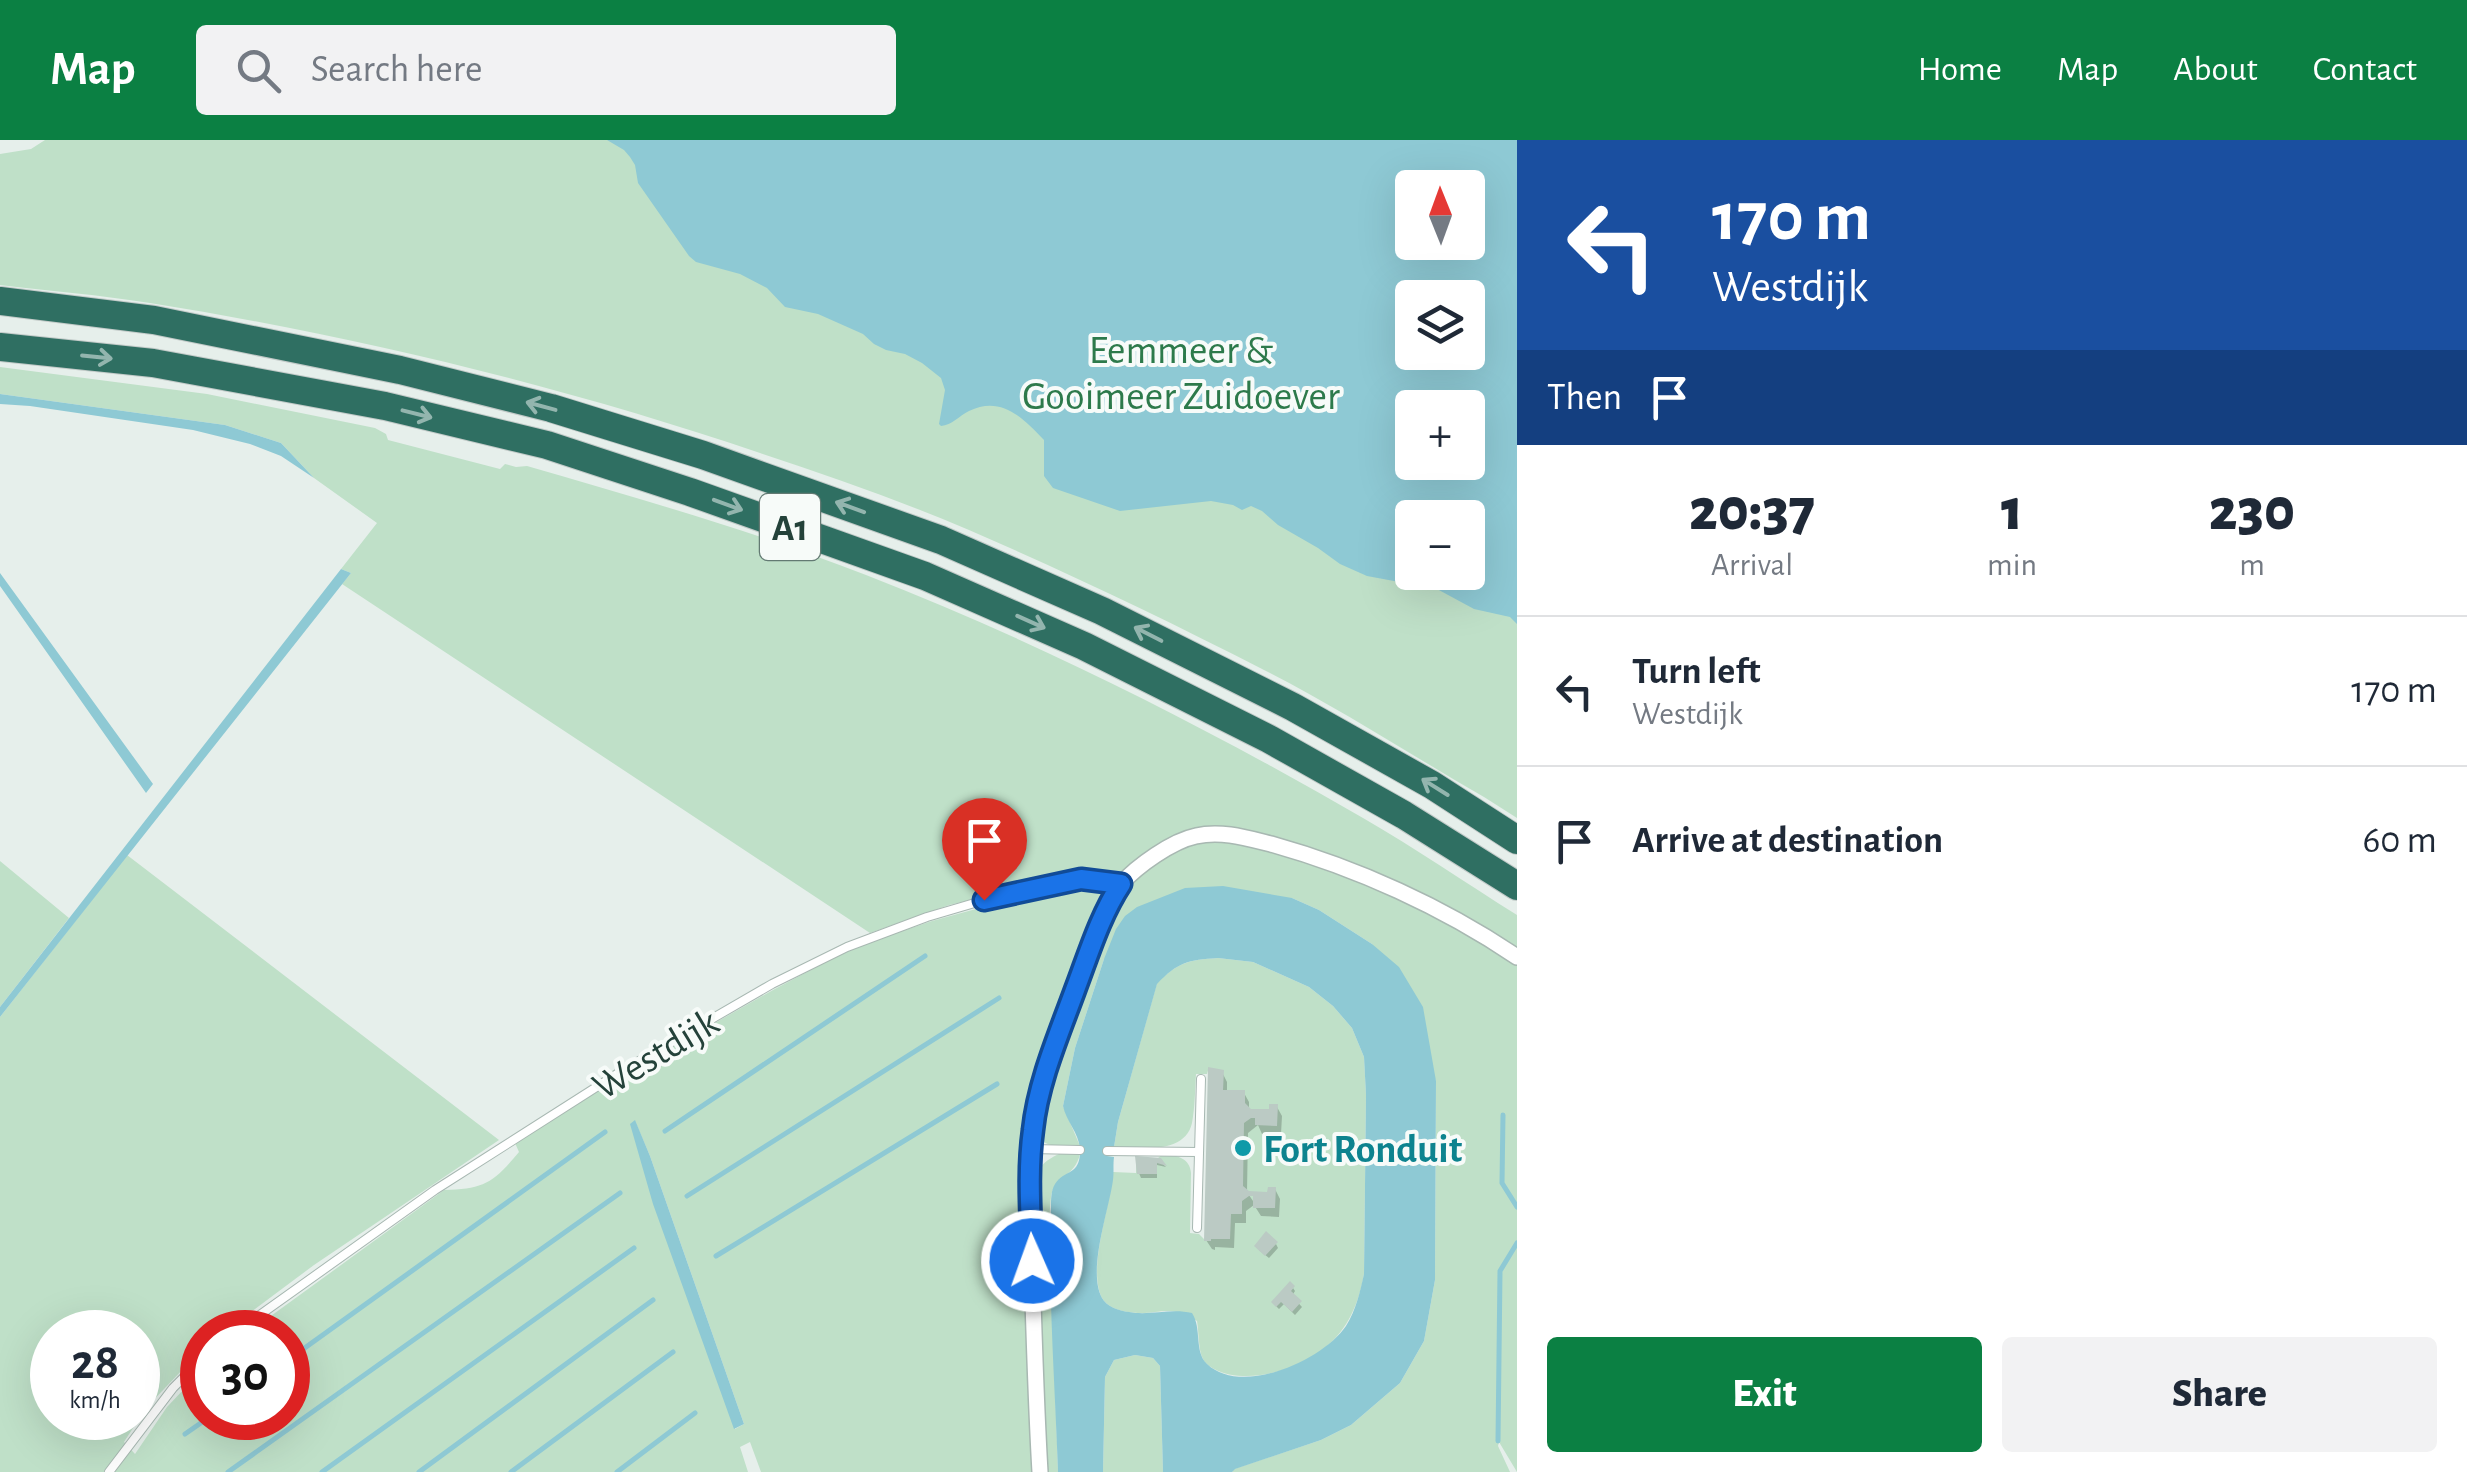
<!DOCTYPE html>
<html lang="en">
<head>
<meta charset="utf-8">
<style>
  body { margin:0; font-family:"Alegreya Sans",sans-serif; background:#f2f2f3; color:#1f2937; height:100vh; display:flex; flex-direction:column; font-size:38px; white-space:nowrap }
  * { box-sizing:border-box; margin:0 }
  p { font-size:32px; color:#747a83 }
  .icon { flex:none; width:55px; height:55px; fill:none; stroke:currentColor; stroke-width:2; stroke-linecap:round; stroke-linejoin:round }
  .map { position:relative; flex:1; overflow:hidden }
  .drawer { display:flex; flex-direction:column; background:#fff; width:950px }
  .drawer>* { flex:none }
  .banner { background:#1a4fa0; color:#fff; overflow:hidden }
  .needle { width:65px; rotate:359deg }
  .controls { position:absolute; left:1395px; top:30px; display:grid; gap:20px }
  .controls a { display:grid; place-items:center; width:90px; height:90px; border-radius:10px; background:#fff; box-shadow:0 10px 40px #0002; font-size:50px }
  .speed { position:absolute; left:30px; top:1170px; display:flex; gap:20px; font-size:50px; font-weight:700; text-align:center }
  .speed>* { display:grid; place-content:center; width:130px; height:130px; border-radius:50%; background:#fff; box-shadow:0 10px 40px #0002; line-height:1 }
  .speed small { font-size:25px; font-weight:400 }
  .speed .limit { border:15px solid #d22; background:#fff; color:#111 }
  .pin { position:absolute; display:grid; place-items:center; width:85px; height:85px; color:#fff; margin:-102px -42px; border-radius:50% 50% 50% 0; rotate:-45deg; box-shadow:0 0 10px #0007 }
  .pin .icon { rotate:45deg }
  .me { position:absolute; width:110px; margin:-55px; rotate:358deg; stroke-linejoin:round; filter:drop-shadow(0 0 8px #0008) }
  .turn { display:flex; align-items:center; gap:35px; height:210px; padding:0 30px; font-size:45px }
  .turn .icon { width:130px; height:130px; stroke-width:2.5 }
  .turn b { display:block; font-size:70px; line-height:85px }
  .then { display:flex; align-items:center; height:95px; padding:0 30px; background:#0003; gap:20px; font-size:38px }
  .eta { display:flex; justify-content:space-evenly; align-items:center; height:170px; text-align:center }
  .eta b { font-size:60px; font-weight:800; line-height:70px }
  .action { display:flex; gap:20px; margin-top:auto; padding:20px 30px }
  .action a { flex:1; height:115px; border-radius:10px; background:#0b8043; color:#fff; font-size:40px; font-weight:800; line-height:115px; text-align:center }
  .action a+a { background:#f2f2f3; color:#1f2937 }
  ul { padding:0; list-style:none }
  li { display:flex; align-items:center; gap:30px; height:150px; padding:0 30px; border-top:2px solid #e0e1e3 }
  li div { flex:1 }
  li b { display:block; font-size:38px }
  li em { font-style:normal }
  header { display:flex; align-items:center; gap:60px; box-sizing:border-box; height:140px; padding:0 50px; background:#0b8043; color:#fff }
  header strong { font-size:48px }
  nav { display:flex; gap:55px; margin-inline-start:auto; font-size:35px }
  .search { width:700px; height:90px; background:#f2f2f3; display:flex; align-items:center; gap:25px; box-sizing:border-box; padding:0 35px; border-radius:10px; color:#747a83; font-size:38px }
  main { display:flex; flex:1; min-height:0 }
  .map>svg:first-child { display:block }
  .green { fill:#bfe0c8; fill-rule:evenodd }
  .water { fill:#8ec9d4; fill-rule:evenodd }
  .shadow { fill:#0003 }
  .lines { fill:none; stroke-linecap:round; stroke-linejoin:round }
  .stream { stroke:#8ec9d4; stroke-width:5 }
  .building { fill:#bbcac4 }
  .service-casing { stroke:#a8b8b2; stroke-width:10 }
  .minor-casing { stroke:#a8b8b2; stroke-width:18 }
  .motorway-casing { stroke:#c2cac8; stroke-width:30 }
  .service { stroke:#fff; stroke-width:8 }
  .minor { stroke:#fff; stroke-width:15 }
  .motorway { stroke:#2f6f62; stroke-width:28 }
  .oneway { stroke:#93b5ae }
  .route-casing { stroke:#114b97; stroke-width:25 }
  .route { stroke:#1a73e8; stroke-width:18 }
  .culture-dot { fill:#0f9aa8; stroke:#f7fbf9; stroke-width:4 }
  .labels { text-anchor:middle; stroke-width:8; stroke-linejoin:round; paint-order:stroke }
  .shield { fill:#f7fbf9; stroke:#637a73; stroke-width:2.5 }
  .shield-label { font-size:38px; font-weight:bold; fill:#24423a }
  .park-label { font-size:40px; fill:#2d7a4b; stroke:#f7fbf9 }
  .street-label { font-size:40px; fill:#24423a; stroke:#f7fbf9 }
  .culture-label { font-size:40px; font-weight:bold; fill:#0d838f; stroke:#f7fbf9; text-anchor:start }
</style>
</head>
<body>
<header>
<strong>Map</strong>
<div class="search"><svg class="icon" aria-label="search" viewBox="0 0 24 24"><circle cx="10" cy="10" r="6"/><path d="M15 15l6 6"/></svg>Search here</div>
<nav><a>Home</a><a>Map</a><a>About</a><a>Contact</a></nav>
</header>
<main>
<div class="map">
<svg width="1517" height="1332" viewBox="0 0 1517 1332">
  <rect width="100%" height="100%" fill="#e6efeb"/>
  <path class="green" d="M45 0H1517V678L1484 657C1411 615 1339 568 1264 530 1167 480 1068 433 969 390 901 361 830 336 760 313 562 246 357 196 150 163 100 155 50 151 0 145V14L31 9ZM1412 48H1468V102H1412ZM1412 158H1468V212H1412ZM1412 268H1468V322H1412ZM1412 378H1468V432H1412Z
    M0 227 207 254 375 288 386 294 388 300 500 329 505 324 516 327 527 326C641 359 756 392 866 435 1038 502 1204 586 1363 678 1415 708 1466 743 1517 775V811L1404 749 1210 689 1123 739H1107L1099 734H1079L949 765 870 793 342 444 351 433 341 429 377 383 314 338 281 303 225 285 0 254Z
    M1232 700 1299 717 1402 758 1517 823V1332L1499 1302 1498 1306 1510 1332H1232L1234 1329 1321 1300 1351 1285 1400 1243 1424 1201 1435 1140 1436 941 1372 804 1319 770 1292 758 1104 819 1075 908 1063 966 1080 1006C1063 1006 1043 1010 1036 992L1062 898 1109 770C1130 743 1163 707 1199 701 1210 699 1221 700 1232 700Z
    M127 715 499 1000 314 1125 224 1192H202V1209L146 1268 124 1302 135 1314 167 1267 202 1230V1278H288V1192H249L444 1050C484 1049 493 1043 519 1012L515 1003 618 938 773 850 852 808 932 781 1049 749 1086 743 1097 744 1104 750 1105 757 1033 963 1036 1332H761L750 1302 740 1307 748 1332H0V877ZM635 981 650 1016 744 1284 735 1289ZM52 1192H138V1278H52Z
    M0 721 69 778 0 867Z
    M1218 818 1253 822 1309 847 1333 866 1352 888 1364 917 1366 955 1364 1134C1359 1163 1348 1189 1325 1208 1298 1230 1247 1246 1214 1229 1211 1227 1205 1224 1203 1219 1198 1209 1199 1192 1197 1181 1167 1162 1158 1177 1128 1172 1119 1171 1106 1166 1102 1158 1087 1129 1111 1064 1113 1032L1136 1033V1018H1158L1164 1013C1177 1016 1190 1018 1191 1033L1190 1093 1199 1094 1205 1100 1209 927 1207 934H1196C1195 950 1195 967 1192 983 1185 1015 1138 1008 1114 1007L1118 982 1157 843C1179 822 1188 820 1218 818Z
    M1059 1014H1080C1075 1037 1054 1036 1051 1057 1047 1091 1051 1126 1052 1159 1054 1217 1056 1274 1058 1332H1045L1034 1043C1038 1027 1044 1021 1059 1014Z
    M1135 1215 1153 1218 1160 1226 1163 1332H1103L1105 1237 1114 1220Z"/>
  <path class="water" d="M607 0H1517V484L1510 477 1474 469 1437 449 1367 436 1340 424 1318 408 1278 385 1262 371 1251 366 1242 370 1233 365 1211 361 1120 371 1053 348 1044 336V300C1023 278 1001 255 969 271 959 276 952 285 941 286L939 284 945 250 941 238 922 223 905 214 886 210 874 204 863 194 818 174 785 167 767 148 740 134 696 122 689 116 638 43 635 25 630 17 624 10ZM1412 48H1468V102H1412ZM1412 158H1468V212H1412ZM1412 268H1468V322H1412ZM1412 378H1468V432H1412Z
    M0 254 225 285 281 303 314 338 281 316 250 304 193 290 30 266 0 264Z
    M341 429 351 433 0 877V867Z
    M0 433 153 644 146 653 0 446Z
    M1223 746 1292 758 1319 770 1372 804 1399 827 1423 867 1436 941 1435 1140 1424 1201 1400 1243 1351 1285 1321 1300 1235 1329 1232 1332H1163L1160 1226 1153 1218 1135 1215 1114 1220 1105 1237 1103 1332H1058C1055 1244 1048 1155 1051 1067 1051 1060 1051 1050 1055 1044 1065 1029 1081 1036 1080 1009 1079 993 1066 981 1063 966L1075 908 1104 819 1116 789 1125 776 1137 767 1185 748ZM1218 818 1253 822 1309 847 1333 866 1352 888 1364 917 1366 955 1364 1134C1360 1152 1356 1170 1346 1186 1323 1220 1242 1257 1207 1224 1194 1212 1202 1188 1192 1173 1171 1168 1149 1176 1129 1172 1119 1171 1106 1166 1102 1158 1087 1131 1109 1070 1113 1040 1114 1033 1113 1024 1114 1017L1107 1016V1007H1114L1118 982 1157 844C1178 822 1188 820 1218 818Z
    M635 980 650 1016 744 1284 734 1289 653 1064 630 984Z"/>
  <path class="shadow" d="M1222 932 1227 942V952L1244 953 1249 962V971L1272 972 1277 967 1282 976 1281 994H1262L1258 985 1248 993 1247 1052 1255 1064 1275 1049 1280 1059 1279 1077 1261 1076 1254 1065 1246 1071V1083H1235L1234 1108 1215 1107V1110L1212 1109 1206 1100Z
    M1159 1020 1166 1027 1157 1025V1038H1141L1138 1031Z
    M1276 1104 1278 1108 1269 1118 1259 1110Z
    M1293 1148 1295 1151 1292 1156 1302 1167 1295 1175 1284 1164 1279 1169 1276 1166Z"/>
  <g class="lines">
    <path class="stream" d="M1503 975 1502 1043 1517 1067
      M665 991 925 816
      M687 1056 999 858
      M716 1116 997 944
      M288 1220 605 992
      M185 1294 208 1278
      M1498 1301 1500 1131 1517 1103
      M228 1332 620 1053
      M322 1332 634 1108
      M419 1332 653 1160
      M511 1332 673 1212
      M617 1332 695 1273"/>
  </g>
  <path class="building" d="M1208 927 1224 930 1223 950H1245V963L1251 969H1269V964H1278L1277 986 1255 985V978H1251L1244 983 1243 1046 1249 1051 1267 1052 1268 1047H1276L1275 1068H1253V1056H1249L1242 1061V1074H1231L1230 1099H1211V1101H1204Z
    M1135 1016 1161 1018 1167 1026 1157 1023V1034H1137Z
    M1266 1091 1278 1102 1265 1116 1254 1106Z
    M1290 1141 1295 1146 1291 1151 1302 1161 1292 1172 1281 1162 1276 1167 1271 1162Z"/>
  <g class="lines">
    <defs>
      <path id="service" d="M1031 1009 1080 1010
        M1107 1011 1199 1012
        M1197 1088 1201 939
        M236 1192 435 1050 620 932 772 844 847 807 927 777 1012 752 1081 739 1121 744
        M109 1332 173 1248 202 1219"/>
      <path id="minor" d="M1040 1332C1036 1264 1034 1196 1032 1128 1031 1083 1027 1037 1032 992 1038 939 1065 877 1084 827 1094 799 1101 767 1121 744 1137 726 1172 701 1196 696 1221 690 1247 698 1271 704 1357 728 1443 767 1517 817"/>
      <path id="motorway" d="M0 161 154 180 400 230 551 268 703 315 941 400 1102 471 1293 567 1432 645 1517 700
        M0 207 153 223 385 266 547 305 690 352 925 436 1084 506 1269 599 1404 675 1517 746"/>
    </defs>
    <use href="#service" class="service-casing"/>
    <use href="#minor" class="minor-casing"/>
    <use href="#motorway" class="motorway-casing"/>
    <use href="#service" class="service"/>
    <use href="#minor" class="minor"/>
    <use href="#motorway" class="motorway"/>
  </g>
  <defs><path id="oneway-shaft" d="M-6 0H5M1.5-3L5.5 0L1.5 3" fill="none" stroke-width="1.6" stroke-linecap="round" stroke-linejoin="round" transform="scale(2.5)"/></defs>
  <g class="oneway">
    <use href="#oneway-shaft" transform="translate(97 217) rotate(6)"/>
    <use href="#oneway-shaft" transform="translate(541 266) rotate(-165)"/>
    <use href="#oneway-shaft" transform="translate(417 274) rotate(14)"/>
    <use href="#oneway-shaft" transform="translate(728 365) rotate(20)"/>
    <use href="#oneway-shaft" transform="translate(850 367) rotate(-160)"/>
    <use href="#oneway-shaft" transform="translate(1031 482) rotate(24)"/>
    <use href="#oneway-shaft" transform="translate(1148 494) rotate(-153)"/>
    <use href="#oneway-shaft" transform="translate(1435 647) rotate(-148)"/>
  </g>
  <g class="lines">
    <defs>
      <path id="route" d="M984 760 1081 739 1121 744C1100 776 1089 813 1075 850 1059 894 1038 942 1033 990 1027 1033 1031 1077 1032 1121"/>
    </defs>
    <use href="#route" class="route-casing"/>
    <use href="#route" class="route"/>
  </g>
  <circle class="culture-dot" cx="1243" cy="1008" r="10"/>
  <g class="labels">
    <rect class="shield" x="760" y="354" width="60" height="66" rx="8"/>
    <g class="shield-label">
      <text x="790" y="400">A1</text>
    </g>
    <g class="park-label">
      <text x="1181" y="223">Eemmeer &amp;<tspan x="1181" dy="46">Gooimeer Zuidoever</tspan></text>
    </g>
    <g class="street-label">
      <text transform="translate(655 913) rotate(-31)" y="14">Westdijk</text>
    </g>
    <g class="culture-label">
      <text x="1263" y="1022">Fort Ronduit</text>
    </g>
  </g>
</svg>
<div class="controls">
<a><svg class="needle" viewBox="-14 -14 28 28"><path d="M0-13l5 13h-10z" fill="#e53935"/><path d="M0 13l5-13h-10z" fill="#747a83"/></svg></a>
<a><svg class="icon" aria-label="layers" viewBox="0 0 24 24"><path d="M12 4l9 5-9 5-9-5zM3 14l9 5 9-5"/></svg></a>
<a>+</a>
<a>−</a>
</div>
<div class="speed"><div>28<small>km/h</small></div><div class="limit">30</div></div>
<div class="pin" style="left:984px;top:760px;background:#d93025"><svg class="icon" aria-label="arrive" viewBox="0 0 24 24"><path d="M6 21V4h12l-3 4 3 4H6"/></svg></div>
<svg class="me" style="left:1032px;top:1121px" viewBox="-20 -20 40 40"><circle r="17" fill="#1a73e8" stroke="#fff" stroke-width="3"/><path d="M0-11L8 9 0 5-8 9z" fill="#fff"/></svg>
</div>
<section class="drawer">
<div class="banner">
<div class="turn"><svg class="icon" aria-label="left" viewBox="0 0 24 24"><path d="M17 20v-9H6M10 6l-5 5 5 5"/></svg><div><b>170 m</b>Westdijk</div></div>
<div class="then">Then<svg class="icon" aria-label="arrive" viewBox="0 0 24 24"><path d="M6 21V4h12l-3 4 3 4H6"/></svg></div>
</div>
<div class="eta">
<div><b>20:37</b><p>Arrival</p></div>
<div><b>1</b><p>min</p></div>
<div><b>230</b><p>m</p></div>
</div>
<ul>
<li><svg class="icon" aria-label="left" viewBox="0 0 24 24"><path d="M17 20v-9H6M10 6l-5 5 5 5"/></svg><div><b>Turn left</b><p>Westdijk</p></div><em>170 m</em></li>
<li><svg class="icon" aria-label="arrive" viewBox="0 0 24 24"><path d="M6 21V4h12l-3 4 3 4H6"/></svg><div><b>Arrive at destination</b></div><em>60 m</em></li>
</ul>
<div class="action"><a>Exit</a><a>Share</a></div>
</section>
</main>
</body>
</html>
